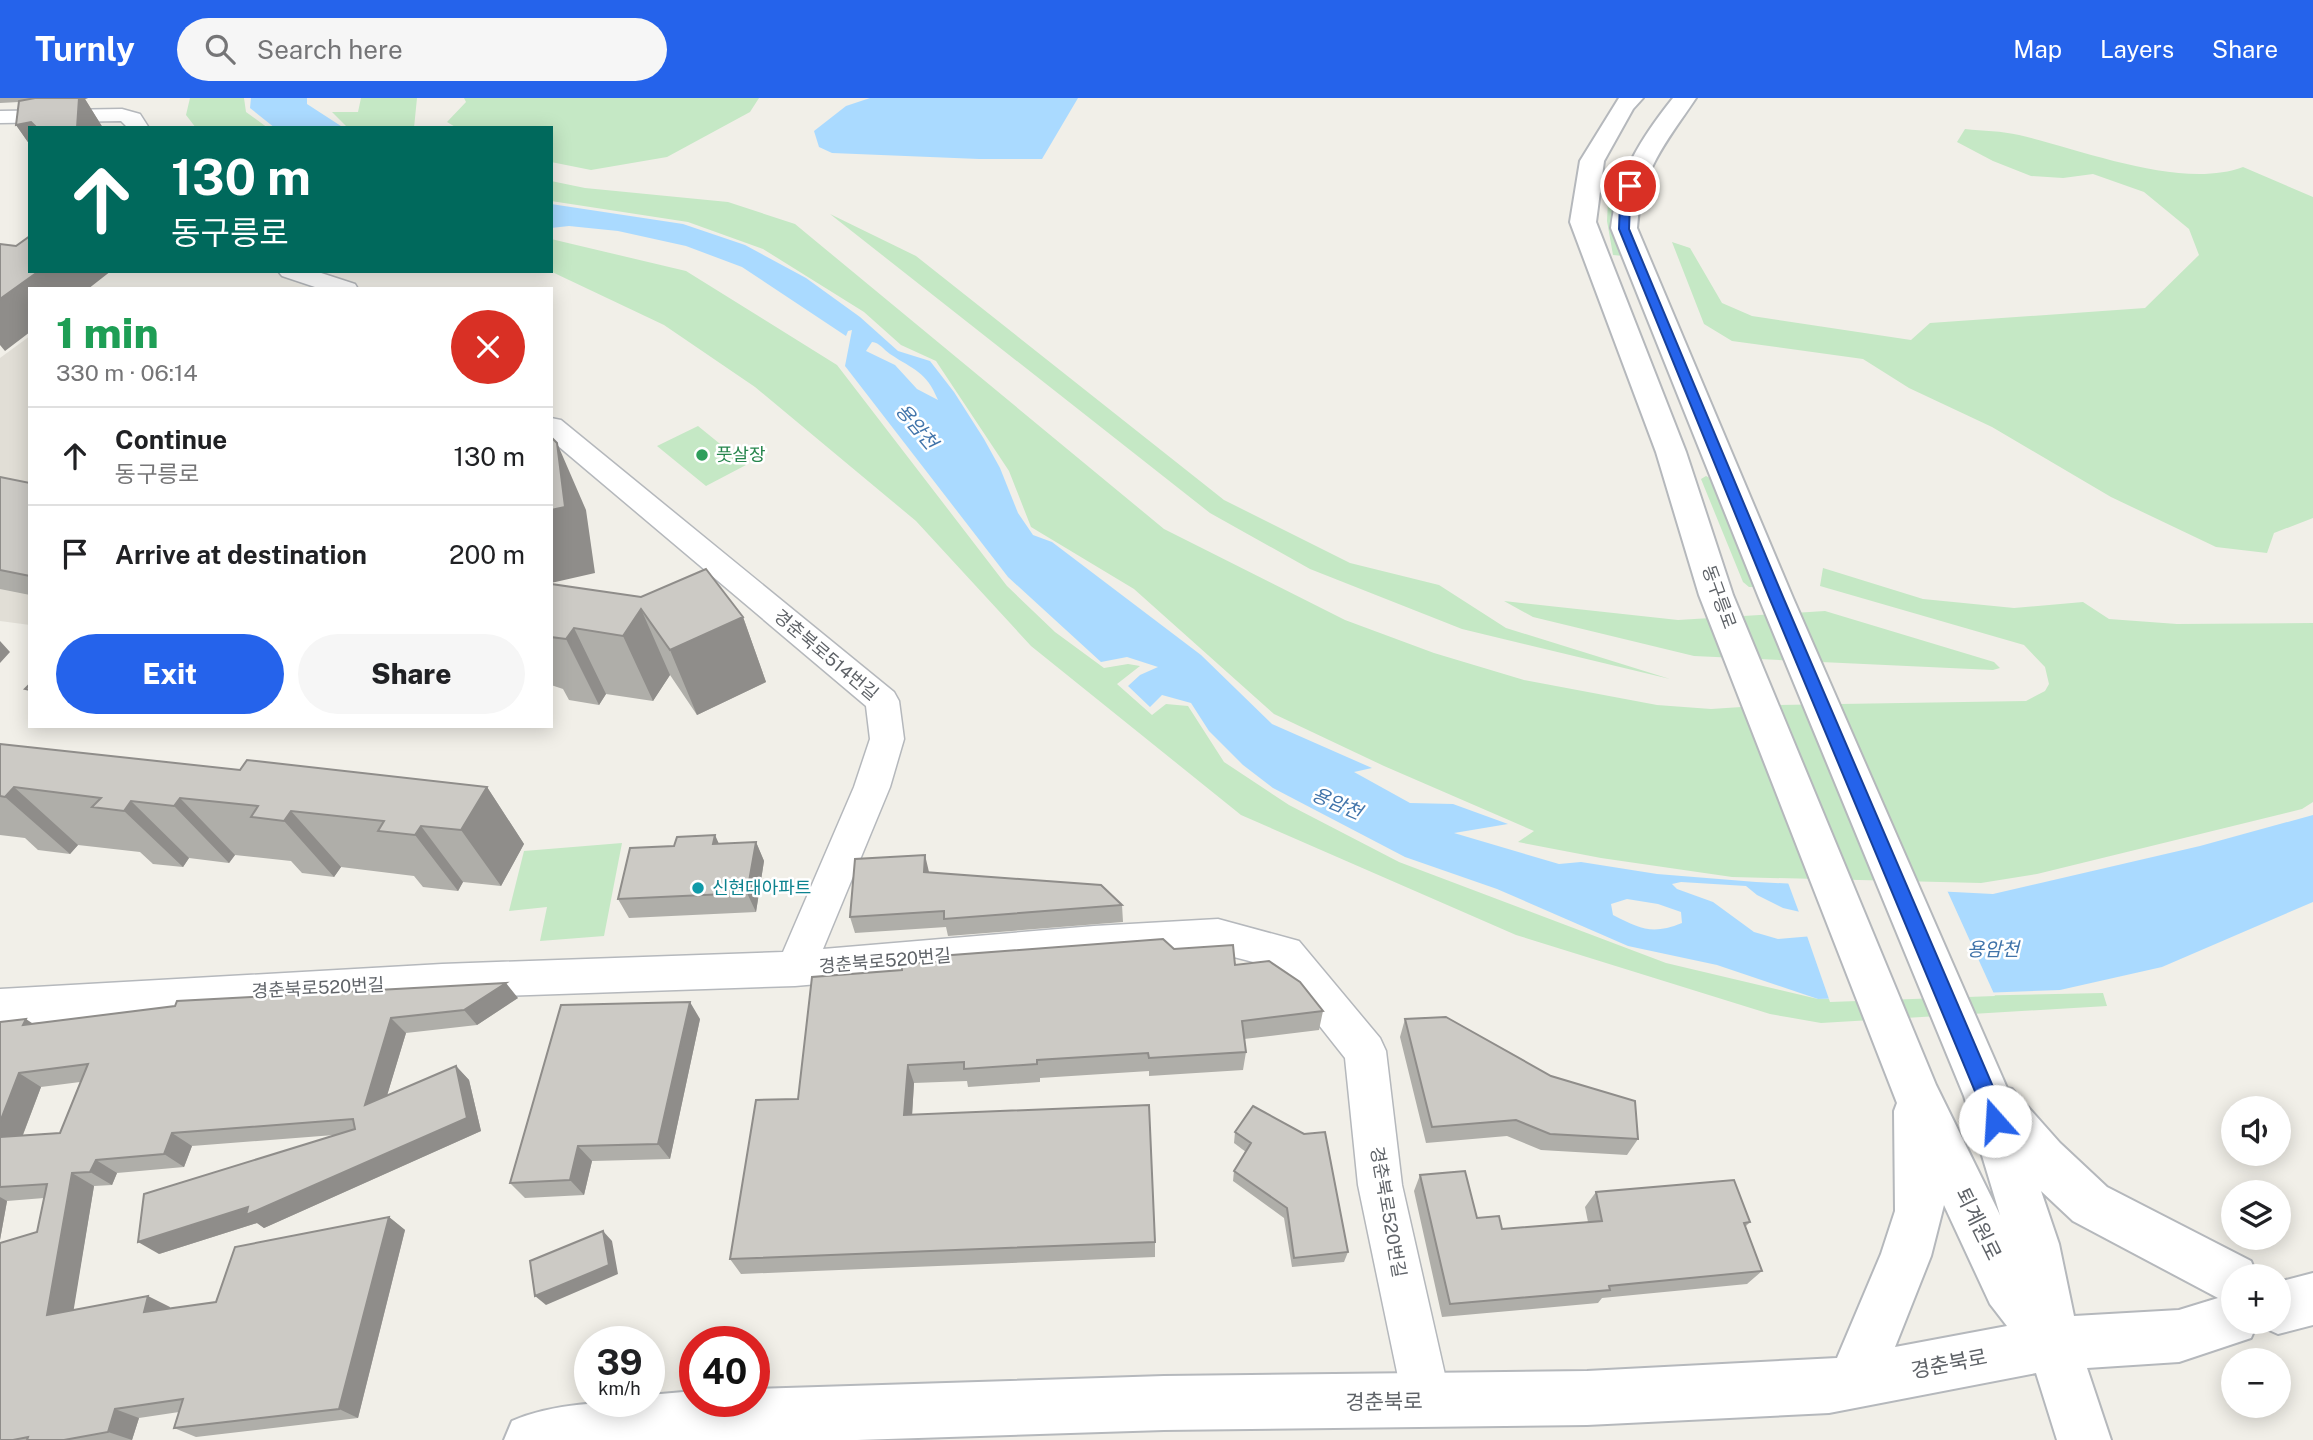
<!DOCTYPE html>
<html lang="en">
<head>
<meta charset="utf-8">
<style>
  body { margin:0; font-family:"Public Sans","Noto Sans KR",sans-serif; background:#f6f6f6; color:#202124; height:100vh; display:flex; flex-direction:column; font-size:26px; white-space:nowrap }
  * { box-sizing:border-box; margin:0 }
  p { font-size:23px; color:#757577 }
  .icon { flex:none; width:38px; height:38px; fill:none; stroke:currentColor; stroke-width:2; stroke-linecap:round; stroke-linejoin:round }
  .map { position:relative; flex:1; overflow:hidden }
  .sheet { position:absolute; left:28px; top:189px; width:525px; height:441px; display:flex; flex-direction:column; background:#fff; border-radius:0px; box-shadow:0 4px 18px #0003 }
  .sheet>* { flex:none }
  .top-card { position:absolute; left:28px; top:28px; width:525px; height:147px; border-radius:0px; box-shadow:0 4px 18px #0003; background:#00695c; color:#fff; overflow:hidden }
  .buttons { position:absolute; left:2221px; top:998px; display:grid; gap:14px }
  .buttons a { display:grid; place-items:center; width:70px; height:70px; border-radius:50%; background:#fff; box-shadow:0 4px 18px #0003; font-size:35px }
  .speed { position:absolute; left:574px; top:1228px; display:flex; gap:14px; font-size:35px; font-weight:700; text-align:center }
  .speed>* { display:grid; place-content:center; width:91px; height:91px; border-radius:50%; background:#fff; box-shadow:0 4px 18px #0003; line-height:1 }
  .speed small { font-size:18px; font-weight:400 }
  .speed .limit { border:10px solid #d22; background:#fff; color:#111 }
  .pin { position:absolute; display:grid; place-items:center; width:60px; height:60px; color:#fff; margin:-30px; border:4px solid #fff; border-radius:50%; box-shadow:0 2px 7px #0007 }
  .me { position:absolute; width:77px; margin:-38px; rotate:341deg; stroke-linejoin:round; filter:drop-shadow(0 0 5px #0008) }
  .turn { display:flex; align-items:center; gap:24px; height:147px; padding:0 28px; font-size:32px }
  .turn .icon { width:91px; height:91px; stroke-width:2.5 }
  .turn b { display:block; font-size:49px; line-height:60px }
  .round { display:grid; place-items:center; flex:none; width:74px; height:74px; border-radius:37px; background:#f6f6f6 }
  .head { display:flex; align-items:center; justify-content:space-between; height:119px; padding:0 28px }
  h1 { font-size:42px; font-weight:800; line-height:52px; color:#1e9e55 }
  .primary-button { display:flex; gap:14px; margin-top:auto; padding:14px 28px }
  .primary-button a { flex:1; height:80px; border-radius:42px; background:#2563eb; color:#fff; font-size:28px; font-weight:800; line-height:80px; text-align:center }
  .primary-button a+a { background:#f6f6f6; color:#202124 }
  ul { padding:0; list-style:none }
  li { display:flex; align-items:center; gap:21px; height:98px; padding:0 28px; border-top:2px solid #e0e0e0 }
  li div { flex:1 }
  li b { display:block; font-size:26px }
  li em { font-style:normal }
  header { display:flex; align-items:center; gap:42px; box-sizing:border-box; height:98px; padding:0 35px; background:#2563eb; color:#fff }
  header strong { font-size:33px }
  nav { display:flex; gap:38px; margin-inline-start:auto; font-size:24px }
  .search { width:490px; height:63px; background:#f6f6f6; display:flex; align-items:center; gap:18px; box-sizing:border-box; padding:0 24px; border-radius:38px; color:#757577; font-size:26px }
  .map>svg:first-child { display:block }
  .education { fill:#e1ded6 }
  .green { fill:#c5e8c5 }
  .water { fill:#aadaff; fill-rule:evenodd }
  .pier { fill:#f1efe8 }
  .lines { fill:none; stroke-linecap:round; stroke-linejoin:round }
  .minor-casing { stroke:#b5b8bc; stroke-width:3 }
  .tertiary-casing { stroke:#b5b8bc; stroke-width:4 }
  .minor { fill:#fff; fill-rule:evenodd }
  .tertiary { fill:#fff; fill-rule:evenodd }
  .wall { fill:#afaea9; fill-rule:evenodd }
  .shaded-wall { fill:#8f8d8a }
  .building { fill:#cccac5; stroke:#8f8d8a; stroke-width:2 }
  .route { fill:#2563eb; stroke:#184099; stroke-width:2 }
  .leisure-dot { fill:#2e9e5b; stroke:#fff; stroke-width:2.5 }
  .culture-dot { fill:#0f9aa8; stroke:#fff; stroke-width:2.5 }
  .labels { text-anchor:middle; stroke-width:5; stroke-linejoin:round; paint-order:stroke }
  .leisure-label { font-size:18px; fill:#27864d; stroke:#fff; text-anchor:start }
  .street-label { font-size:18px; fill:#5f6368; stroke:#fff }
  .culture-label { font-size:18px; fill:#0d838f; stroke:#fff; text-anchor:start }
  .water-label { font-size:19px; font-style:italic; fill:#4174aa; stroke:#fff }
  .near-street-label { font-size:21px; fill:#5f6368; stroke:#fff }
</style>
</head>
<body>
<header>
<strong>Turnly</strong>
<div class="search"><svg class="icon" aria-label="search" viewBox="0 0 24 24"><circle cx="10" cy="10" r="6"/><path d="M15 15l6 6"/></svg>Search here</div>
<nav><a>Map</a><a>Layers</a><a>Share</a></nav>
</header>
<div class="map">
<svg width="2313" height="1342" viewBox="0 0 2313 1342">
  <rect width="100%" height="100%" fill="#f1efe8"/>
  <path class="education" d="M30 238V527L0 523V260Z"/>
  <path class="green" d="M190 0H244L246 14 268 30H196L186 17Z
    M361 0H417L414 30H348L332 14H358Z
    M464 0H759L750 14 667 59 591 72 551 64V30H457L447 24 466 4Z
    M1965 31C1983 33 2002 33 2019 37 2082 52 2182 92 2243 69L2313 99V420L2274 435 2267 455 2216 449 2111 399 1992 329 1909 290 1863 261 1732 243 1704 226 1672 144 1690 150 1722 205 1752 218 1911 242 1930 225 2145 210 2199 157 2189 131 2144 94 2093 76 2063 80 2031 78 1993 63 1957 44Z
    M1615 82 1618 84 1616 124 1623 158 1613 157 1607 123 1609 83Z
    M551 83 585 90 728 104 795 126 1164 431 1345 522 1434 555 1524 582 1657 607 1711 611 1772 607 2026 603 2045 593 2049 586 2045 569 2024 547 1820 488 1823 470 1923 501 2014 510 2083 504 2109 521 2177 526 2313 525V704L2302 711 2037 776 1981 785 1732 779 1601 760 1518 744 1534 733 1384 668 1274 616 1134 491 1031 429 1009 373 936 263 901 247 864 214 763 151 688 124 551 103Z
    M830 116 916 158 1224 402 1350 465 1439 487 1506 530 1670 581 1462 531 1310 471 1210 415Z
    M551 141 686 173 837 267 1007 488 1055 534 1104 570 1128 566 1140 568 1117 586 1152 617 1166 606 1188 608 1224 664 1289 707 1399 764 1666 865 1818 901 2103 895 2107 908 1821 925 1770 916 1516 837 1241 717 1031 548 916 423 755 289 664 227 550 173Z
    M698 328 746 367 706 388 657 348Z
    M1706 378 1712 381 1756 489H1749L1743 484 1701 381Z
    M1504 503 1678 522 1825 513 1994 564 2000 570 1993 572 1694 558 1533 519Z
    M622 745 604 838 540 843 547 809 509 813 524 753Z"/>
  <path class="water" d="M251 0H307V6L344 30H275L250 10Z
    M870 0H1078L1042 61H979L832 55 819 49 814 33 846 8Z
    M551 106 683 126 745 147 806 180 860 219 898 253 930 263 954 294 984 341 1000 370 1018 415 1033 437 1052 444 1201 557 1272 626 1372 670 1354 674 1410 705 1453 706 1508 726 1454 735 1559 766 1581 764 1657 776 1756 784 1993 796 2200 748 2313 717V804L2162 869 2060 892 1818 901 1717 867 1628 848 1497 791 1405 759 1273 690 1243 667 1209 633 1191 605 1162 597 1150 609 1128 588 1140 577 1158 569 1127 559 1101 564 1008 479 845 268 852 232 848 233 846 238 742 169 686 148 618 133 569 128 551 130ZM872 244C880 245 883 251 890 256 914 272 926 273 938 302L917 291 895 267 866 253ZM1681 784 1746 788 1757 797 1783 810 1809 816 1817 828 1813 838 1778 841 1754 834 1713 804 1677 791 1672 786ZM1627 801 1658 806 1681 814 1682 825C1652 837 1641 831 1613 817L1611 806Z"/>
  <path class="pier" d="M1787 782 1946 790 1995 898 1830 904 1806 835H1810L1813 828 1807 819 1800 817Z"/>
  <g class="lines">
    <defs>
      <path id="minor" d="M122 11 140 16 149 30H128L121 23 0 25V13Z
        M278 173H315L355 186 358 191H321L282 178Z
        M551 320 561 322 894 594 899 603 904 641 890 689 823 851 1094 828 1218 821 1299 843 1380 940 1386 953 1402 1087 1451 1303 1444 1320 1427 1327 1410 1320 1403 1303 1358 1087 1345 960 1273 869 1218 855 1094 862 795 888 442 900 0 927V891L442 866 783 854 854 689 870 641 866 608 551 342Z"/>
      <path id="tertiary" d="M1619 0H1643L1633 11 1604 63 1596 124 1686 354 1733 497 1936 987 2000 1117 1964 998 1759 500 1611 130C1617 78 1641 40 1673 0H1696C1665 46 1641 72 1637 130L1793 500 2007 990 2012 991 2060 1045 2107 1089 2251 1163 2257 1178H2233V1223H2278V1184L2313 1175V1227L2278 1236 2260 1228 2258 1224 2251 1240 2179 1264 2087 1270 2111 1342H2057L2036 1275 1829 1315 1587 1327 1164 1332 857 1342H504L512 1323C554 1305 603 1304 649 1304V1297L695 1293V1304H754V1291L1164 1278 1587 1273 1837 1260 1881 1156 1895 1113 1894 1013 1897 1005 1699 497 1656 354 1570 124 1580 63ZM2041 1093 2073 1123 2218 1200 2179 1212 2074 1218 2059 1146ZM1944 1107 1990 1206 2007 1228 1895 1249 1931 1158Z"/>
    </defs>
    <use href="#minor" class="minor-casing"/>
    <use href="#tertiary" class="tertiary-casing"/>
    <use href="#minor" class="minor"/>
    <use href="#tertiary" class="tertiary"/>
  </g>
  <path class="wall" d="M0 0H88L85 1 103 30H30V47L16 27 19 4 0 5Z
    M0 379 30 385V497L0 491Z
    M551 486 743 519 766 584 697 617 670 577 653 603 606 596 599 607 569 602 563 591 551 587Z
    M0 646 240 672 487 689 524 746 501 788 463 784 458 793 423 789 414 778 341 769 334 779 302 775 291 763 235 757 229 765 189 760 183 769 153 766 140 754 78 747 70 756 38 752 25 740 0 737Z
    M756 744 764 763 756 814 629 820 618 801 719 746Z
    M929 775 1122 807 1123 824 948 838 946 829 855 835 850 819Z
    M1174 851 1235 867 1323 913 1319 932 1244 941 1246 954 1243 972 1149 978V973L1040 980V984L968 989 967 983 914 985 912 1017 1155 1144V1159L741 1176 730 1161 798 1001Z
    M518 900 477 927 406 935 387 997 456 968 469 982 481 1033 264 1130 257 1125 159 1156 334 1037 192 1048 184 1069 117 1075 112 1087 94 1088 73 1212 170 1209V1211L216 1204 389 1119 405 1132 358 1320 196 1339 174 1330 179 1314 139 1320 132 1342H0L44 1100 7 1103 0 1142V924L34 926ZM80 984 60 1035 23 1037 41 989Z
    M700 921 670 1061 592 1063 584 1097 525 1100 510 1085Z
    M1405 921 1638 1041 1627 1057 1541 1052 1507 1038 1426 1045 1400 939Z
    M1253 1008 1348 1154 1344 1164 1292 1169 1284 1120 1233 1083 1234 1073 1246 1054 1234 1045 1235 1034Z
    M1420 1077 1477 1120 1502 1131 1588 1124 1585 1109 1596 1094 1750 1124 1745 1129 1762 1173 1747 1186 1602 1200 1598 1205 1442 1219 1414 1093Z"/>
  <path class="shaded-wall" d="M73 0H88L85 1 103 30H77Z
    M31 24 35 30H30V47L16 27Z
    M39 173H111L88 191H30V234L5 253 0 247V201Z
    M557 345 586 412 595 475 551 485V412Z
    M641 511 670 577 653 603 623 538Z
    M743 519 766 584 697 617 670 552Z
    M574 530 606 596 599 607 566 541Z
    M0 543 10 554 0 565Z
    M14 689 78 747 70 756 5 699Z
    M487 689 524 746 501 788 461 732Z
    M180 700 235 757 229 765 174 708Z
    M131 703 189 760 183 769 124 713Z
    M291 713 341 769 334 779 284 723Z
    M421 728 463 784 458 793 415 737Z
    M715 737 724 757 713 746Z
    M756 744 764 763 756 814 747 795Z
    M925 757 929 774V791L924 774Z
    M506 885 518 900 477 927 464 912Z
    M690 904 700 921 670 1061 658 1046Z
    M391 920 406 935 380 1021 365 1007Z
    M26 921 47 935 23 927Z
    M908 967 914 985 911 1034 904 1017Z
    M456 968 469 982 481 1033 264 1130 257 1125 159 1156 138 1144 248 1109Z
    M19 975 41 989 17 1052 0 1042V1024Z
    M172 1035 192 1048 184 1069 164 1056Z
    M578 1048 592 1063 584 1097 570 1082Z
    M96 1062 117 1075 112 1087 90 1074Z
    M72 1075 94 1088 71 1228 47 1217Z
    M0 1099 7 1103 0 1142Z
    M389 1119 405 1132 358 1320 339 1311Z
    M603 1133 612 1143 618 1176 546 1207 535 1198Z
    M148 1198 170 1209 166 1225 144 1214Z
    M115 1311 139 1320 132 1342 108 1334Z"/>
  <path class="building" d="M35 0H79L77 30H37L31 24 16 27 19 3Z
    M30 138V173H39L0 201V146L16 148Z
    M551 339 557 345 565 409 551 412Z
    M0 379 30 385V478L0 472Z
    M706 471 743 519 670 552 641 511 623 538 574 530 566 541 551 539V486L641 499Z
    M30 586V592L25 591Z
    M0 646 240 672 247 662 487 689 461 732 421 728 415 737 378 733 384 723 291 713 284 723 251 719 258 708 180 700 174 708 131 703 124 713 92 709 101 700 14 689 5 699 0 698Z
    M715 737 713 746 756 744 747 795 618 801 630 750 674 748 677 739Z
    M925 757 924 774 1101 787 1122 807 944 821V813L850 819 855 761Z
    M1163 841 1174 851 1233 847 1235 867 1269 863 1300 884 1323 913 1242 923 1246 954 1149 960 1148 955 1037 962V966L964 971V964L908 967 904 1017 1149 1007 1155 1144 730 1161 756 1002 798 1001 812 879 902 872V866L939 864V858Z
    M506 885 464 912 391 920 365 1007 456 968 467 1020 246 1117 248 1109 138 1144 144 1096 355 1031 353 1021 172 1035 164 1056 96 1062 90 1074 72 1075 47 1217 148 1198 144 1214 216 1204 235 1149 389 1119 339 1311 174 1330 183 1301 115 1311 108 1334 64 1342H27L28 1339 13 1342H0V1145L37 1134 47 1086 0 1089V1039L60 1035 88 966 19 975 0 1024V924L26 921 23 927 175 908 177 903Z
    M690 904 658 1046 578 1048 570 1082 510 1085 561 907Z
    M1446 919 1551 978 1635 1003 1638 1041 1550 1036 1516 1022 1432 1029 1405 921Z
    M1253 1008 1304 1036 1325 1034 1348 1154 1294 1160 1287 1110 1234 1073 1251 1045 1235 1034Z
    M1465 1073 1477 1120 1499 1118 1502 1131 1602 1123 1596 1094 1734 1082 1750 1124 1744 1125 1762 1173 1609 1188 1610 1192 1450 1206 1420 1077Z
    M603 1133 609 1167 535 1198 530 1163Z"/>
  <path class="route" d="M1630 85 1635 88 1630 105 1629 131 1783 499 1997 998 2005 1023 2002 1029 1995 1032 1988 1029 1977 998 1769 499 1619 131 1620 105 1625 88Z"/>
  <circle class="leisure-dot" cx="702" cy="357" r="7"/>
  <circle class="culture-dot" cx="698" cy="790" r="7"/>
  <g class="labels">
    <g class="leisure-label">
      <text x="716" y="363">풋살장</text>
    </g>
    <g class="street-label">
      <text transform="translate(1719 499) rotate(70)" y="6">동구릉로</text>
      <text transform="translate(826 557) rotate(40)" y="6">경춘북로514번길</text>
      <text transform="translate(885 863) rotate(-5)" y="6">경춘북로520번길</text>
      <text transform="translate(318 890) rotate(-3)" y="6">경춘북로520번길</text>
      <text transform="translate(1388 1114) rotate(80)" y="6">경춘북로520번길</text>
    </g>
    <g class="culture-label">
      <text x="712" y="796">신현대아파트</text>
    </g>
    <g class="water-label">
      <text transform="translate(917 328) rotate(50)" y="7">용암천</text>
      <text transform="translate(1337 705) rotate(23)" y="7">용암천</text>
      <text x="1993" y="858">용암천</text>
    </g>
    <g class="near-street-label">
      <text transform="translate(1978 1126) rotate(64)" y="7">퇴계원로</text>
      <text transform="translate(1949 1266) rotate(-11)" y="7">경춘북로</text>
      <text transform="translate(1384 1304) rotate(-1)" y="7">경춘북로</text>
    </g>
  </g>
</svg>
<div class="buttons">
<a><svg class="icon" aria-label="sound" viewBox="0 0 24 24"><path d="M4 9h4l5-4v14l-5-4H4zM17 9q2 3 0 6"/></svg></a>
<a><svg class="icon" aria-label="layers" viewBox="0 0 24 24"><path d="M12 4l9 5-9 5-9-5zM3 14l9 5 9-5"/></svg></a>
<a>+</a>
<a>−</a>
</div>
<div class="speed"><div>39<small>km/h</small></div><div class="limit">40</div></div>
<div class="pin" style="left:1630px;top:88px;background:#d93025"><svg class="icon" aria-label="arrive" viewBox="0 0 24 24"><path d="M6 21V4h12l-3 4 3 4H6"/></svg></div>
<svg class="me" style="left:1995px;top:1023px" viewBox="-20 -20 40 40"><circle r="19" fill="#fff"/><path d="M0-13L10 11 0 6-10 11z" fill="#2563eb"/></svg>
<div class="top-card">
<div class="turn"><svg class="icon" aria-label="ahead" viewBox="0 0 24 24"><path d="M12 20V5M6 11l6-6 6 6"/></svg><div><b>130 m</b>동구릉로</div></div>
</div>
<section class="sheet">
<div class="head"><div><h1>1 min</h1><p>330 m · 06:14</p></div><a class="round" style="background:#d93025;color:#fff"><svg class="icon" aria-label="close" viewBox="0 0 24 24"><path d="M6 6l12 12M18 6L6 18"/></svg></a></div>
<ul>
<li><svg class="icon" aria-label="ahead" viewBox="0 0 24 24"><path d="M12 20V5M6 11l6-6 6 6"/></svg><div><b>Continue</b><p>동구릉로</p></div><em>130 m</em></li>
<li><svg class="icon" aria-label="arrive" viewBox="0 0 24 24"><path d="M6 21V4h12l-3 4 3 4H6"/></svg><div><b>Arrive at destination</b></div><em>200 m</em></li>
</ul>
<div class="primary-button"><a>Exit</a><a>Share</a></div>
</section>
</div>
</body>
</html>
